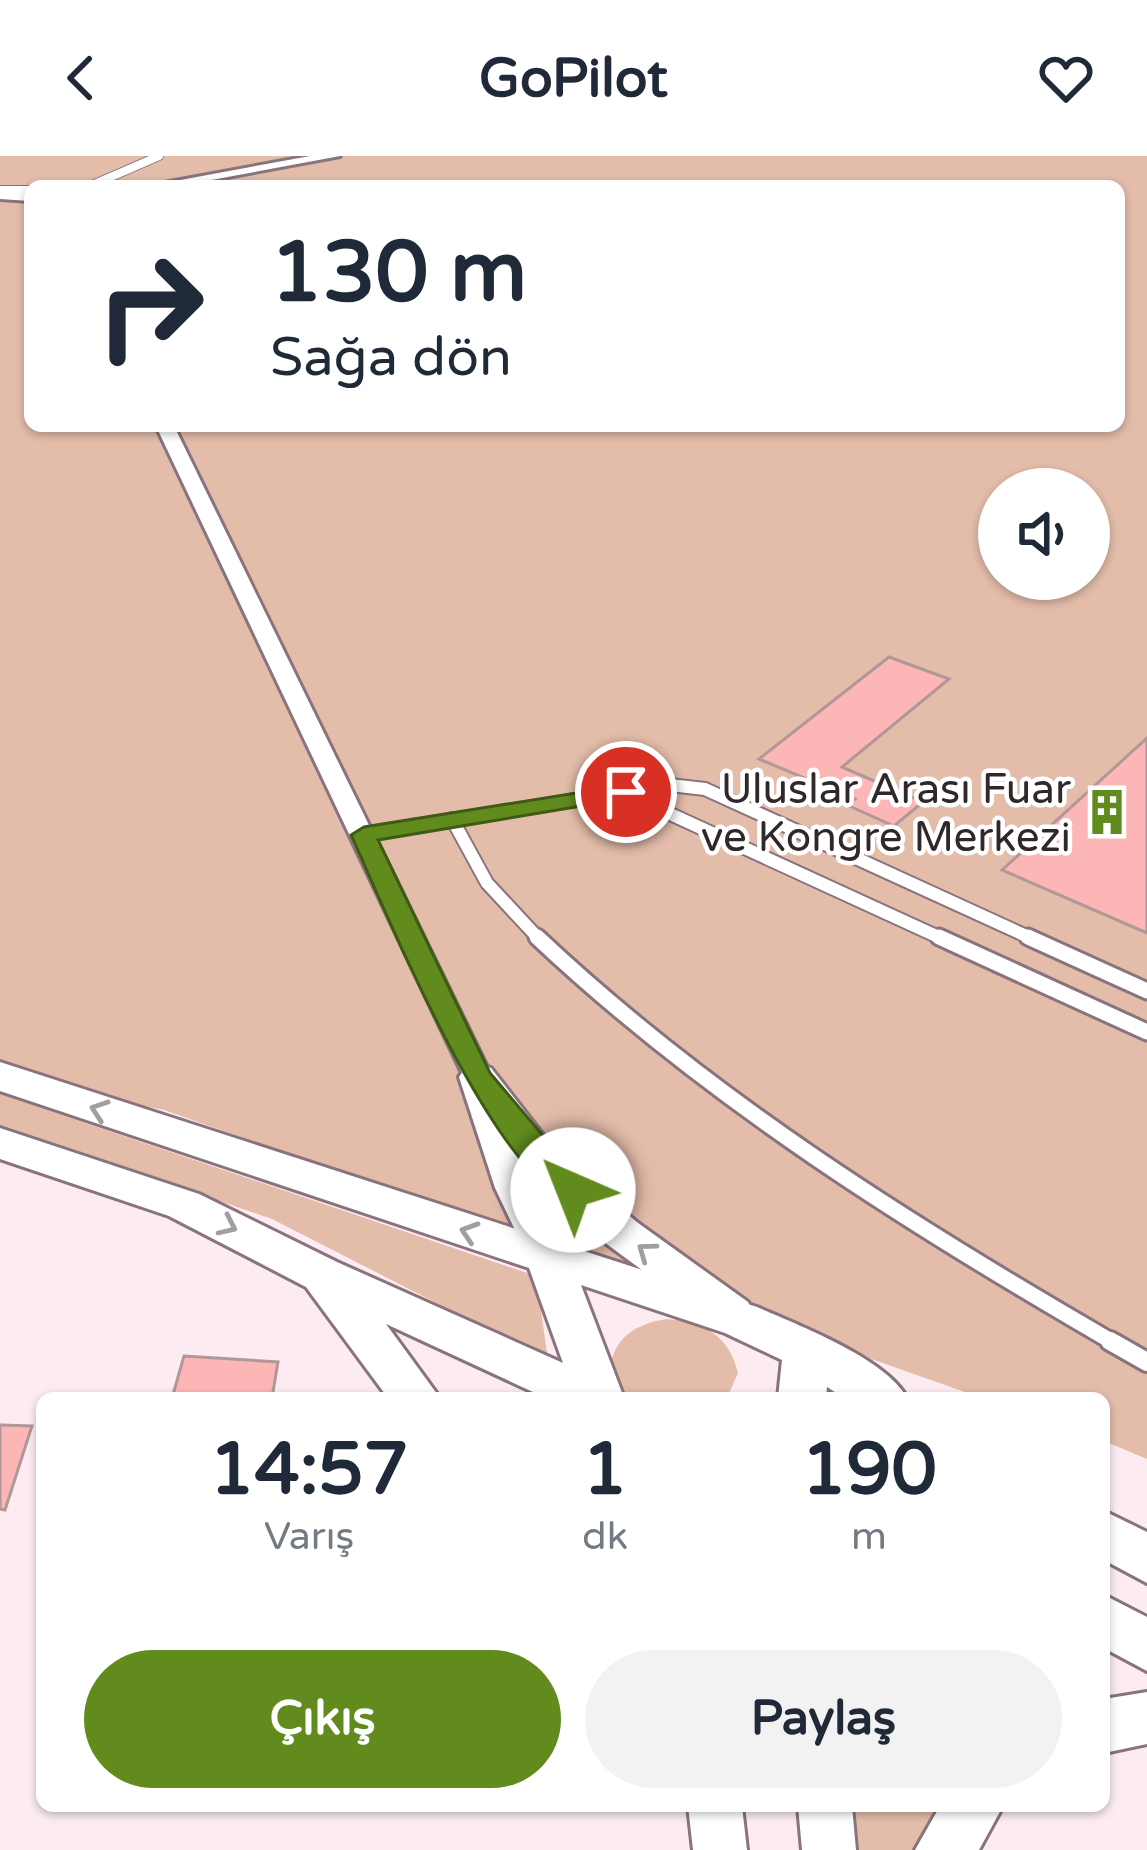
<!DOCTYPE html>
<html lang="tr">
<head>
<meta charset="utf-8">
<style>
  body { margin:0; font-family:"Varela Round",sans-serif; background:#f2f2f3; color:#1f2937; height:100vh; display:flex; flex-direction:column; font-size:45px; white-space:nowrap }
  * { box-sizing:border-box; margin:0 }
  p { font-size:39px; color:#747a83 }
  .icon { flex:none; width:66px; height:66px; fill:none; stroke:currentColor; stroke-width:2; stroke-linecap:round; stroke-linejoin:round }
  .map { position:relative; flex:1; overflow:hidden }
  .details { position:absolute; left:36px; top:1236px; width:1074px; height:420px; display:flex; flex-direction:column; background:#fff; border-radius:18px; box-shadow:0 3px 9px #0004 }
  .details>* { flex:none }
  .top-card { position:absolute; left:24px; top:24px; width:1101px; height:252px; border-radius:18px; box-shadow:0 3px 9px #0004; background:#fff; color:#1f2937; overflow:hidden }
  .fabs { position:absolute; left:978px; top:312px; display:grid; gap:24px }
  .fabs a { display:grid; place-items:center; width:132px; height:132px; border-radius:50%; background:#fff; box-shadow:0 3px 9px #0004; font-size:60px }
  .pin { position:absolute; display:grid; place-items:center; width:102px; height:102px; color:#fff; margin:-51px; border:6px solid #fff; border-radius:50%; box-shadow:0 3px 12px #0007 }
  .me { position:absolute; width:132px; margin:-66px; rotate:316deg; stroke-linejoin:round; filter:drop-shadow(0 0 9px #0008) }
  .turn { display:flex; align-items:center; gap:42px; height:252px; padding:0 48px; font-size:54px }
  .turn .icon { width:156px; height:156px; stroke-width:2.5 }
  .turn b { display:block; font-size:84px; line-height:102px }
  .eta { display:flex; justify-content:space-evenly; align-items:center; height:204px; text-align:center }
  .eta b { font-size:72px; font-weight:700; line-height:84px }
  .primary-button { display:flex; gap:24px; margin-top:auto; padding:24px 48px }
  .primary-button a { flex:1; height:138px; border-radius:72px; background:#618c1d; color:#fff; font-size:48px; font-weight:700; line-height:138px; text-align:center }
  .primary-button a+a { background:#f2f2f3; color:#1f2937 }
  header { display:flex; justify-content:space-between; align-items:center; height:156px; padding:0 48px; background:#fff; font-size:54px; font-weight:700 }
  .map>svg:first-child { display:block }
  .green { fill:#e3bcaa; fill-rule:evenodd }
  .building { fill:#fdb6b6; stroke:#b19797; stroke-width:3 }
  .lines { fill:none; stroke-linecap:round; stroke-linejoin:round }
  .service-far3-casing { stroke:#89737c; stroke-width:10 }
  .service-far2-casing { stroke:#89737c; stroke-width:16 }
  .service-far1-casing { stroke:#89737c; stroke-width:21 }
  .service-casing { stroke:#89737c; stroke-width:24 }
  .minor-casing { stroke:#89737c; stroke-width:6 }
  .tertiary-casing { stroke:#89737c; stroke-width:6 }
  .secondary-casing { stroke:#89737c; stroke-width:6 }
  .service-far3 { stroke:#fff; stroke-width:8 }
  .service-far2 { stroke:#fff; stroke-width:12 }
  .service-far1 { stroke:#fff; stroke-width:15 }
  .service { stroke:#fff; stroke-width:18 }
  .minor { fill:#fff; fill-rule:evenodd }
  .tertiary { fill:#fff; fill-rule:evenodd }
  .secondary { fill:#fff; fill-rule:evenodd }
  .oneway { stroke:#a29ea0 }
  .route { fill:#618c1d; stroke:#3f5b13; stroke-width:3 }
  .labels { text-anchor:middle; stroke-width:9; stroke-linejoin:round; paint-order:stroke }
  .poi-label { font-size:42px; fill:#30272b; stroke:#fff; text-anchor:end }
</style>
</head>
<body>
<header><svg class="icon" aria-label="back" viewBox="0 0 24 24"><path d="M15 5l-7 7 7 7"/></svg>GoPilot<svg class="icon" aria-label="heart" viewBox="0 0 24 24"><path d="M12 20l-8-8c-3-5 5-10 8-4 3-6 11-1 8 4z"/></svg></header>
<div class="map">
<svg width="1147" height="1694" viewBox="0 0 1147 1694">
  <rect width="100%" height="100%" fill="#fcecf2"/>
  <path class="green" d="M0 0H1147V1303L1104 1285V1242H982L164 954 0 921ZM30 30H1119V270H30ZM999 333H1089V423H999Z
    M0 938 536 1120 548 1204 272 1063 0 970Z
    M667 1163C704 1166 729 1179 738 1217L727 1242H622L609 1217C613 1182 634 1168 667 1163Z
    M849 1650H940L915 1694H854Z"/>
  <path class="building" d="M889 501 949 523 842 611 923 646 894 670 847 649 855 643 759 603Z
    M1147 582V777L1002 714Z
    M184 1200 278 1206 272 1242H172Z
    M0 1269 32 1270 5 1354 0 1353Z"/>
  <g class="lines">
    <defs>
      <path id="service-far3" d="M90 30 159 0
        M0 34H30"/>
      <path id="service-far2" d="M666 656 945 784
        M452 663 487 727 540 784
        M364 678 670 629 705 633 1035 784"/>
      <path id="service-far1" d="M537 781C709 943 912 1070 1116 1188
        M939 781 1147 876
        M1028 781 1147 835"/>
      <path id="service" d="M1110 1185 1147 1206"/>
      <path id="minor" d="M310 0H340L179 30H148Z
        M0 35 30 37V45L0 43Z
        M156 270H174L492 921 488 928H468L464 921Z"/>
      <path id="tertiary" d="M478 908 491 912 562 1003 638 1067 748 1146 754 1158 748 1170 733 1175 718 1170 608 1089 530 1018 569 1101 563 1112 548 1117 533 1112 495 1032 459 921 465 912Z
        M688 1650H742L747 1694H693Z
        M798 1650H852L856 1694H802Z"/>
      <path id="secondary" d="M0 906 757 1151C798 1169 887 1203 907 1242H844L827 1231 826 1242H778L782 1204 725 1177 581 1129 624 1242H546L386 1168 440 1242H388L306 1131 169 1060 0 1003V972L199 1038 337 1106 563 1207 529 1112 0 935Z
        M1104 1355 1147 1376V1427L1104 1404Z
        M1104 1439 1147 1461V1515L1104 1492Z
        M1147 1536V1588L1104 1597V1543Z
        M940 1650H1003L979 1694H915Z"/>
    </defs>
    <use href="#service-far3" class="service-far3-casing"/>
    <use href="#service-far2" class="service-far2-casing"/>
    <use href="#service-far1" class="service-far1-casing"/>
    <use href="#service" class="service-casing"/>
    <use href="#minor" class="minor-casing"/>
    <use href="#tertiary" class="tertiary-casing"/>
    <use href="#secondary" class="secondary-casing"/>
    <use href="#service-far3" class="service-far3"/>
    <use href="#service-far2" class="service-far2"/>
    <use href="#service-far1" class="service-far1"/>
    <use href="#service" class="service"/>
    <use href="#minor" class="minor"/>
    <use href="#tertiary" class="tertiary"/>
    <use href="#secondary" class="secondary"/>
  </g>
  <defs><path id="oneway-chevron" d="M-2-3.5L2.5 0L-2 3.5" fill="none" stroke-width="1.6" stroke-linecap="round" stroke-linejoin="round" transform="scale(3)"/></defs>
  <g class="oneway">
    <use href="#oneway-chevron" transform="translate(99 954) rotate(-161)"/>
    <use href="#oneway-chevron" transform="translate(228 1070) rotate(25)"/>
    <use href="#oneway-chevron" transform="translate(469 1076) rotate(-162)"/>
    <use href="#oneway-chevron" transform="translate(646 1095) rotate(-144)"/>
  </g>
  <path class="route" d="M626 629 635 631V641L378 684 490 917 589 1034 584 1042 573 1046C493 1021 387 757 351 679L364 671Z"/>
  <defs>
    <symbol id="building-bare" viewBox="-9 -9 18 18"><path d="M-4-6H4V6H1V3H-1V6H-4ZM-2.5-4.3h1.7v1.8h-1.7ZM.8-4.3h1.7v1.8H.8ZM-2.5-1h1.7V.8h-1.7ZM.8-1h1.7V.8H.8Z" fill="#618c1d" stroke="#fff" stroke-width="2.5" paint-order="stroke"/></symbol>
  </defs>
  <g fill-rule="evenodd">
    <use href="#building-bare" x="1074" y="623" width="66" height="66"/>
  </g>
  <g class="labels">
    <g class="poi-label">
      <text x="1071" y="647">Uluslar Arası Fuar<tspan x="1071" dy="48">ve Kongre Merkezi</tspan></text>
    </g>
  </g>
</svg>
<div class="fabs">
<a><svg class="icon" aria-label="sound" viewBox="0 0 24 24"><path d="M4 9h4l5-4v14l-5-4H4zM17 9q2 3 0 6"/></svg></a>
</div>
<div class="pin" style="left:626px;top:636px;background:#d93025"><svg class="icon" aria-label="arrive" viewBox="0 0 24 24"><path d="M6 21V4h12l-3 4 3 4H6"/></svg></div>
<svg class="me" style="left:573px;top:1034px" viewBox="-20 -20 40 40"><circle r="19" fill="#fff"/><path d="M0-13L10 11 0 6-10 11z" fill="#618c1d"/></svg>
<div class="top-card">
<div class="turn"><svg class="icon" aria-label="right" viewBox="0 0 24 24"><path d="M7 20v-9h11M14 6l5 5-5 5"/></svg><div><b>130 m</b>Sağa dön</div></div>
</div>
<section class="details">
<div class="eta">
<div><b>14:57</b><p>Varış</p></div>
<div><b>1</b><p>dk</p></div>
<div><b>190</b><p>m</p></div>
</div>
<div class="primary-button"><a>Çıkış</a><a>Paylaş</a></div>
</section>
</div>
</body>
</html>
